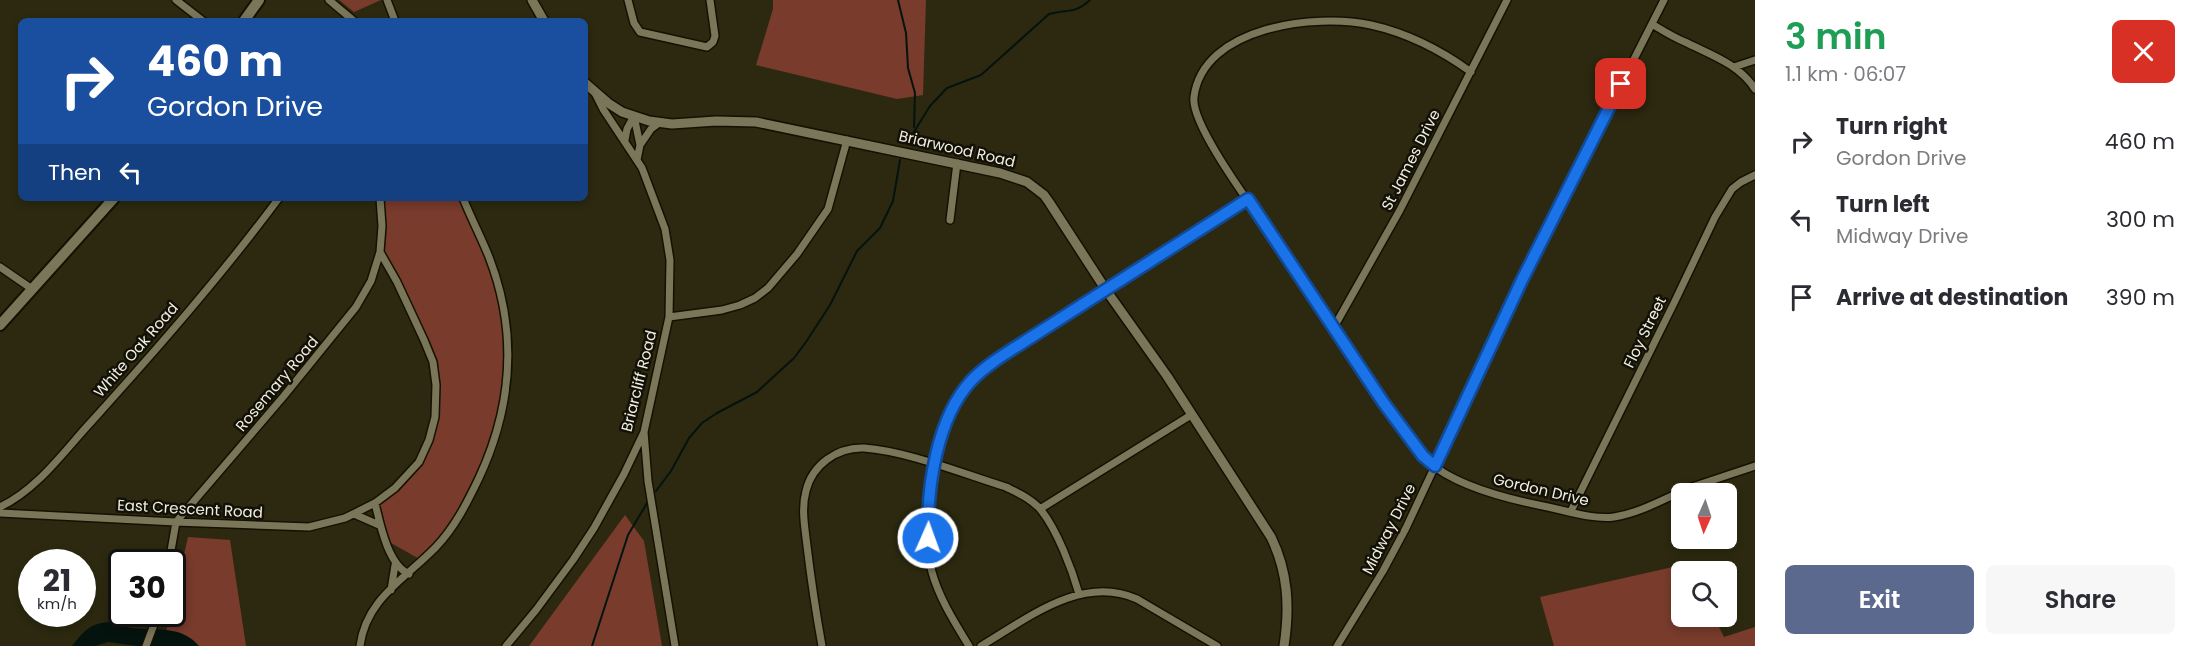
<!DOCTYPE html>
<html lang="en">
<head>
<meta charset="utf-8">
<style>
  body { margin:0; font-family:Poppins,sans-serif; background:#f7f7f7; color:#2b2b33; height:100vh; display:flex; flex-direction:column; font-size:22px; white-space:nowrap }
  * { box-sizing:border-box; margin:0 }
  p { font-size:20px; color:#7c7c81 }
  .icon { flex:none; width:33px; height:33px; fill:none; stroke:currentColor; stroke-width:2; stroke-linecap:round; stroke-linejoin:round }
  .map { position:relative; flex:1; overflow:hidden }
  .panel { display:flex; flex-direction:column; background:#fff; width:450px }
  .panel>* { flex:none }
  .banner { position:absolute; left:18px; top:18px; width:570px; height:183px; border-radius:9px; box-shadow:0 3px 9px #0003; background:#1a4fa0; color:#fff; overflow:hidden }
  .needle { width:39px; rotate:183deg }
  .controls { position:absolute; left:1671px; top:483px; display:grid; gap:12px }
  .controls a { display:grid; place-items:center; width:66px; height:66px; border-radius:9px; background:#fff; box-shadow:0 3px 9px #0003; font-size:30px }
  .speed { position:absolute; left:18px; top:549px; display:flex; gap:12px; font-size:30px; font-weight:700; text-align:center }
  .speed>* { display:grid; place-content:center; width:78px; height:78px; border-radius:50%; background:#fff; box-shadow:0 3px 9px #0003; line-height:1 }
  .speed small { font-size:15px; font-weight:400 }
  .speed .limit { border:3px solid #111; border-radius:9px; background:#fff; color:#111 }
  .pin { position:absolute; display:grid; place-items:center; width:51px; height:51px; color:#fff; margin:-26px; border-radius:12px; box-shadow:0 3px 9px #0006 }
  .me { position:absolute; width:66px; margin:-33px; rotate:2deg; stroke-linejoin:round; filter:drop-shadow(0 0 4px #0008) }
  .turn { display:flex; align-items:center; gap:21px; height:126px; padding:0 30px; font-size:27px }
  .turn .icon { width:78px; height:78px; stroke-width:2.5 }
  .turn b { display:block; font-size:42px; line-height:51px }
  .then { display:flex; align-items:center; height:57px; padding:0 30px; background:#0003; gap:12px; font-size:22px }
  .round { display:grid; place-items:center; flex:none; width:63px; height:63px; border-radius:9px; background:#f7f7f7 }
  .head { display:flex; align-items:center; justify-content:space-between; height:102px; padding:0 30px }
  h1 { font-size:36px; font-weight:600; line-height:45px; color:#1e9e55 }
  .primary-button { display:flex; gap:12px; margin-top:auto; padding:12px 30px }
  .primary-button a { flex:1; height:69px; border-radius:9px; background:#5c698e; color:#fff; font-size:24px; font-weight:600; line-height:69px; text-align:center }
  .primary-button a+a { background:#f7f7f7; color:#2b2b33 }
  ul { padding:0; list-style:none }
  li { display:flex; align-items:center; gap:18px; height:78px; padding:0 30px }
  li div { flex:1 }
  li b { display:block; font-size:22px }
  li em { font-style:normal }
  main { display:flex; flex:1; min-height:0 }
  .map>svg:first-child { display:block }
  .green { fill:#783b2c }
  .water { fill:#05130e }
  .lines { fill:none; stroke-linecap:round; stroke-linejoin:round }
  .stream { stroke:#05130e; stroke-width:2 }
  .minor-casing { stroke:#151100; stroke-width:10 }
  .tertiary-casing { stroke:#151100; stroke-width:12 }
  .secondary-casing { stroke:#151100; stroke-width:14 }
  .minor { stroke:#79765a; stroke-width:7 }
  .tertiary { stroke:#79765a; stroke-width:9 }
  .secondary { stroke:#79765a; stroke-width:10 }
  .route-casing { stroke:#114b97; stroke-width:15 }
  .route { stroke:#1a73e8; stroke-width:10 }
  .labels { text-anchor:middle; stroke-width:5; stroke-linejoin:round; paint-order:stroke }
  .street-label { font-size:15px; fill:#f0eedf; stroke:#131107 }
</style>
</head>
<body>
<main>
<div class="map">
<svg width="1755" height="646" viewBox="0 0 1755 646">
  <rect width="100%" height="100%" fill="#2c2910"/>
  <path class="green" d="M339 0H381L354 12Z
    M773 0H926L923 95 897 99 756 65 773 9Z
    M378 198H466L489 257 506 321 507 388 490 450 462 511 423 561 391 543 375 503 419 462 435 417 436 377 380 252Z
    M625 515 644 541 662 646H529Z
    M188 537 230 540 246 646H163L170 614H172L173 603Z
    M1686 564 1691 571 1682 572V616L1714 617 1724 637 1755 627V646H1554L1540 597Z"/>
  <path class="water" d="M109 622C117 624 125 627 132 628 157 631 181 625 199 646H137L108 642 95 646H72C85 630 89 624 109 622Z"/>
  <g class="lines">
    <path class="stream" d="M898 0 906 33 908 68 915 93 914 127
      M907 143 930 106 947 88 981 75 1049 14C1068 9 1075 14 1090 0
      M656 491 671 471 689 438 702 423 717 413 757 392 794 358 806 342 830 305 857 251 880 228 893 201 900 160
      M592 646 628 535 647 503"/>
    <defs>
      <path id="minor" d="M176 0 203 21
        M329 0 354 21
        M387 0 395 21
        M628 0 634 23 640 32 707 47 713 42 715 36 710 0
        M1652 24C1662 30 1673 37 1685 42 1711 55 1739 64 1755 89
        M1734 67 1755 60
        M1471 72C1442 51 1407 33 1371 25 1316 13 1203 26 1194 97 1190 125 1257 213 1275 240 1313 299 1350 359 1392 415 1404 431 1415 450 1430 463 1458 487 1508 499 1543 506 1565 510 1592 520 1614 517 1641 513 1667 497 1692 487 1713 480 1734 473 1755 466
        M634 116 640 145 637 160
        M625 140 627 129 634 116
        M640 145 651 129 659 123
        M950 220 957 163
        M0 267 32 289
        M669 317 722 310 740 305 755 298 768 288 797 254 828 209 847 140
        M1333 329 1400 210 1507 0
        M644 432 648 481 675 646
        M375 503C380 524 388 565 409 574
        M0 507C38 489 64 451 92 421 157 349 221 276 279 198
        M1040 509 1191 415
        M1571 511 1675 301 1715 217 1732 189 1741 182 1755 175
        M0 513 176 522 309 527 345 518 375 503 395 488 419 462 429 440 435 417 436 385 433 362 424 340 397 282 380 252 382 226 380 198
        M354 514 379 525
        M169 562 176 522 283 397 356 307 371 281 380 252
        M391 590 395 565
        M146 646 158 614
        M360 646C366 599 405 579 436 547 455 527 467 503 479 478 513 405 518 332 489 257 481 237 471 218 463 198
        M506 646 536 610 573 560 594 528 624 474 644 432 669 317 670 260 665 229 642 168 603 109 596 95
        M822 646C816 613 811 579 807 546 805 528 801 509 806 491 812 465 837 447 864 448 907 451 964 474 1006 487 1018 493 1032 499 1041 510 1057 530 1072 569 1079 594
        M969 646C955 623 939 598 932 572 919 523 934 436 961 394 971 379 984 370 998 359L1248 199
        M981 646C1027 619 1081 574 1137 599L1217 646
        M1337 646 1383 571 1406 528 1522 280 1664 0"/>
      <path id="tertiary" d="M532 0 544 21
        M585 83 608 103 622 112 649 121 672 124 716 121 756 122 1000 173 1027 182 1044 195 1049 202 1106 290 1167 376 1271 537C1288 572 1290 607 1284 646"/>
      <path id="secondary" d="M244 21 259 0
        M0 325 114 198"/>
    </defs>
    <use href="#minor" class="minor-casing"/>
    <use href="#tertiary" class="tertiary-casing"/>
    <use href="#secondary" class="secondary-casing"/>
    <use href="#minor" class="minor"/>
    <use href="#tertiary" class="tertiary"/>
    <use href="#secondary" class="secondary"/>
  </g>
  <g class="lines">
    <defs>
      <path id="route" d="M928 538C927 489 936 419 971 381 987 364 1010 351 1030 338L1248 199 1383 402 1423 456 1435 466 1522 280 1621 84"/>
    </defs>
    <use href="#route" class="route-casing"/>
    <use href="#route" class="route"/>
  </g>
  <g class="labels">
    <g class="street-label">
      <text transform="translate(957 149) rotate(13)" y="5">Briarwood Road</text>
      <text transform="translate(1411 160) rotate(-63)" y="5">St James Drive</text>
      <text transform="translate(1645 332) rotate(-64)" y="5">Floy Street</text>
      <text transform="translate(136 350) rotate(-49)" y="5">White Oak Road</text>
      <text transform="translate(639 381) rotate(-76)" y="5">Briarcliff Road</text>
      <text transform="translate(277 384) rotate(-50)" y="5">Rosemary Road</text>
      <text transform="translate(1541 490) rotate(13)" y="5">Gordon Drive</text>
      <text transform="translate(190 509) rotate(3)" y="5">East Crescent Road</text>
      <text transform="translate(1389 529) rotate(-63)" y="5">Midway Drive</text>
    </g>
  </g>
</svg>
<div class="controls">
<a><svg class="needle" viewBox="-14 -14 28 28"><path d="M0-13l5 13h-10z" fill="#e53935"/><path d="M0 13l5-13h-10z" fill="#7c7c81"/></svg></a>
<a><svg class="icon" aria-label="search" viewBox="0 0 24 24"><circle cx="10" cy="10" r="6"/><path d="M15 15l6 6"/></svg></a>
</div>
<div class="speed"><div>21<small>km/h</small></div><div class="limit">30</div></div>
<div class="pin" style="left:1621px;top:84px;background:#d93025"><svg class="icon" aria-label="arrive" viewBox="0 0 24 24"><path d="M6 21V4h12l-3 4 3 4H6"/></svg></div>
<svg class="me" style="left:928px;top:538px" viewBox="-20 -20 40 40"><circle r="17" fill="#1a73e8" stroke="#fff" stroke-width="3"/><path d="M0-11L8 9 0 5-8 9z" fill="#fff"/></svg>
<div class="banner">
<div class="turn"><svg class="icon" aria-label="right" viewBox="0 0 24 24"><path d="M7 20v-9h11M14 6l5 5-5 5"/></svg><div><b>460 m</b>Gordon Drive</div></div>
<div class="then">Then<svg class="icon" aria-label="left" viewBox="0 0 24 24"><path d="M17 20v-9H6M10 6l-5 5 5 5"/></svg></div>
</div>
</div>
<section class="panel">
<div class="head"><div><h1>3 min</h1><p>1.1 km · 06:07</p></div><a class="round" style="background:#d93025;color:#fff"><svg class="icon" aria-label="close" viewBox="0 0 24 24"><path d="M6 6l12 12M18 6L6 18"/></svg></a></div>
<ul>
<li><svg class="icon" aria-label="right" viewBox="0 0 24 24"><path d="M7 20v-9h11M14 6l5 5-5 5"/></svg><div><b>Turn right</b><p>Gordon Drive</p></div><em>460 m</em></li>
<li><svg class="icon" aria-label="left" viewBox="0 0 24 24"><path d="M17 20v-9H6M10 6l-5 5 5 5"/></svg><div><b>Turn left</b><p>Midway Drive</p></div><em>300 m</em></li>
<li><svg class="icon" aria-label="arrive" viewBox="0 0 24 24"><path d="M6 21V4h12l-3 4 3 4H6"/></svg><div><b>Arrive at destination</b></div><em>390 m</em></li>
</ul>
<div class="primary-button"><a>Exit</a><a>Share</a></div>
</section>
</main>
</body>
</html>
